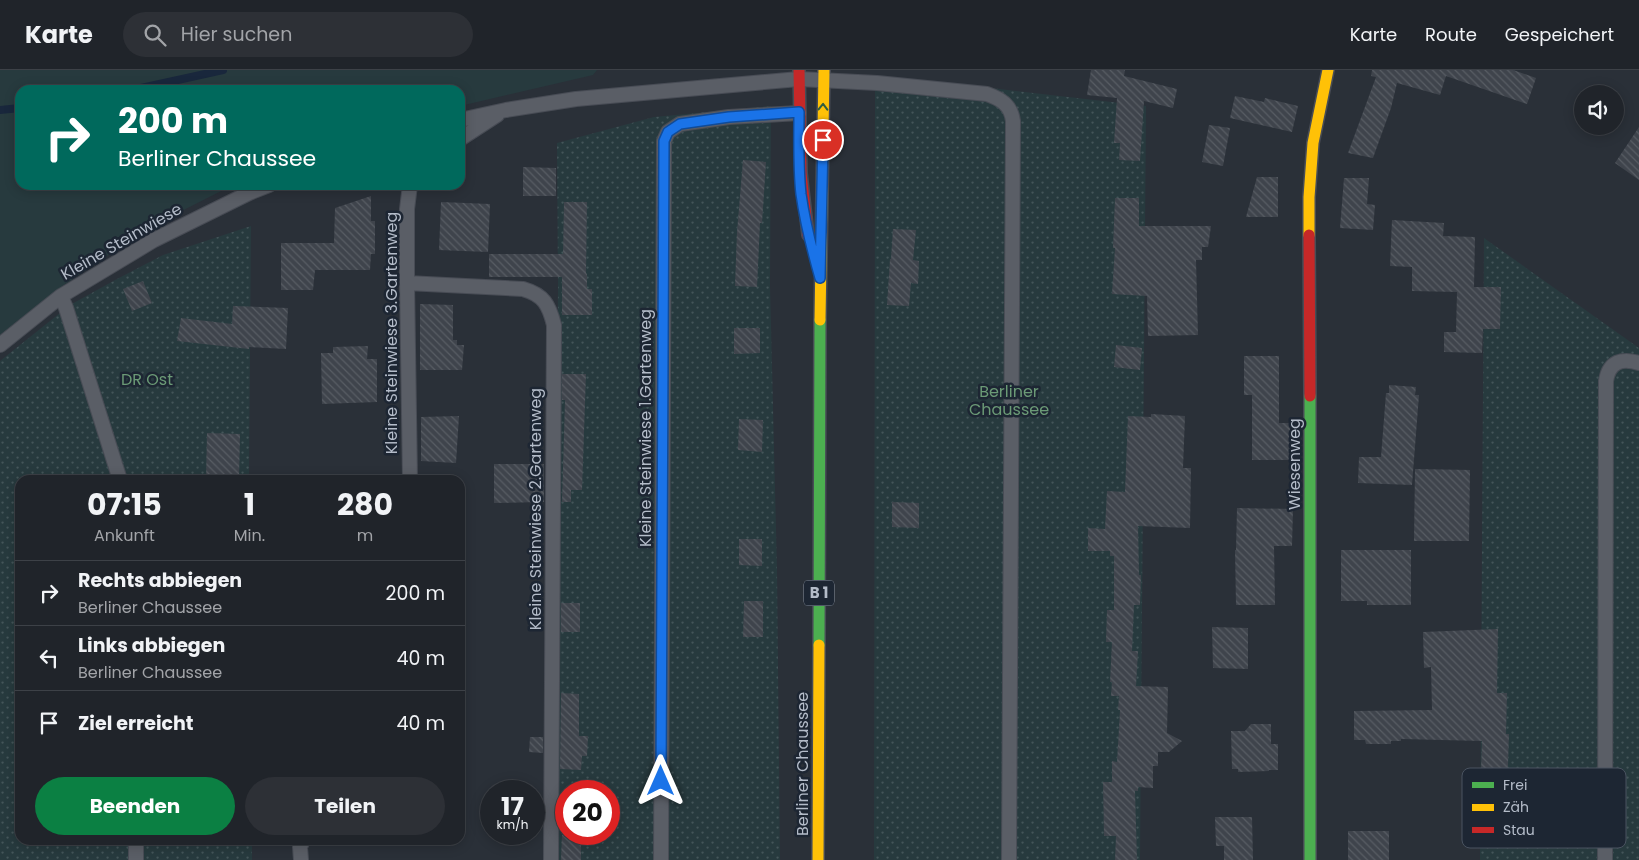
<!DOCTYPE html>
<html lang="de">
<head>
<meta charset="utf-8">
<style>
  body { margin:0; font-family:Poppins,sans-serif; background:#2d3036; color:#f1f3f6; height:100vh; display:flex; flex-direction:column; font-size:19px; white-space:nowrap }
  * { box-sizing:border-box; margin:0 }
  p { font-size:16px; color:#a2a4a8 }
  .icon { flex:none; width:28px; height:28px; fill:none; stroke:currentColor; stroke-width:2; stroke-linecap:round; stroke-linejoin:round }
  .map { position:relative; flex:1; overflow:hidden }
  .details { position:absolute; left:15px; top:405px; width:450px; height:370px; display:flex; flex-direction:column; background:#20242a; border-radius:15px; box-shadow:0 2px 12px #0003,0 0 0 1px #3d4147 }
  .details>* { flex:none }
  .banner { position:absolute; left:15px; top:15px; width:450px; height:105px; border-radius:15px; box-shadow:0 2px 12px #0003,0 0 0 1px #3d4147; background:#00695c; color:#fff; overflow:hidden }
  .buttons { position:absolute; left:1574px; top:15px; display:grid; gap:10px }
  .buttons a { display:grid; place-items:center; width:50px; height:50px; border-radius:50%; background:#20242a; box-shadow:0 2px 12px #0003,0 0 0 1px #3d4147; font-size:25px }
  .speed { position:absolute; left:480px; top:710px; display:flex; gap:10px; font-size:25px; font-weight:700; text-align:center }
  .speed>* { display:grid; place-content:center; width:65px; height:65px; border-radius:50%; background:#20242a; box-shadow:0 2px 12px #0003,0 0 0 1px #3d4147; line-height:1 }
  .speed small { font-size:12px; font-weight:400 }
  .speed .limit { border:8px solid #d22; background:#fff; color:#111 }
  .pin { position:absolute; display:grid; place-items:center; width:42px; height:42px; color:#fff; margin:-21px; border:2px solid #fff; border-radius:50%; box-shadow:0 1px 5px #0007 }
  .me { position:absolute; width:55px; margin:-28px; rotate:0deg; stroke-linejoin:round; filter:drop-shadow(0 0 4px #0008) }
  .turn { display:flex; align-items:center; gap:18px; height:105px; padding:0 20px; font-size:22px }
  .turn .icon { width:65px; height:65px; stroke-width:2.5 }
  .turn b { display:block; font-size:35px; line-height:42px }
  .eta { display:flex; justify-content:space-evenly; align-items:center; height:85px; text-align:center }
  .eta b { font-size:30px; font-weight:700; line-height:35px }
  .primary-button { display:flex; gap:10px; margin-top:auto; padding:10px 20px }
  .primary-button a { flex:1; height:58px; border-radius:30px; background:#0b8043; color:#fff; font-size:20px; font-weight:700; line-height:58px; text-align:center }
  .primary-button a+a { background:#2d3036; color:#f1f3f6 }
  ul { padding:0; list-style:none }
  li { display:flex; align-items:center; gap:15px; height:65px; padding:0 20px; border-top:1px solid #3d4147 }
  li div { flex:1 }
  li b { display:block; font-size:19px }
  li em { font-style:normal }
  header { display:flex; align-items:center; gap:30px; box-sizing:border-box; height:70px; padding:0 25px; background:#20242a; border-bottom:1px solid #3d4147 }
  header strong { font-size:24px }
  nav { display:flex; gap:28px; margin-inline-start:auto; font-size:18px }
  .search { width:350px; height:45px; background:#2d3036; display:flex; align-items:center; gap:12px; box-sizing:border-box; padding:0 18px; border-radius:28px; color:#a2a4a8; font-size:19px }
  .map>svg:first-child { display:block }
  .grass { fill:#273a3e }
  .park { fill:url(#park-dots); fill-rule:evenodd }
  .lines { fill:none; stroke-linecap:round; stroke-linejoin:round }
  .stream { stroke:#19273c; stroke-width:8 }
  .building { fill:url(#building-back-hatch) }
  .lane-casing { stroke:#484c55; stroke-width:16 }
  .fast-casing { stroke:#484c55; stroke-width:14 }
  .slow-casing { stroke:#484c55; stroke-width:14 }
  .jam-casing { stroke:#484c55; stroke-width:14 }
  .lane { stroke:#5a5e66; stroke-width:14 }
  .fast { stroke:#4caf50; stroke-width:11 }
  .slow { stroke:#ffc107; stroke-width:11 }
  .jam { stroke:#c62828; stroke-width:11 }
  .oneway { stroke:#305d3f }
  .route-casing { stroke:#114b97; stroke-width:12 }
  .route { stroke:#1a73e8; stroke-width:9 }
  .labels { text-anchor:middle; stroke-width:5; stroke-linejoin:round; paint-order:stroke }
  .shield { fill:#1d2633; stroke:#878f9c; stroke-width:1 }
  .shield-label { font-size:15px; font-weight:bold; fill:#b4bcc9 }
  .street-label { font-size:16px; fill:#b4bcc9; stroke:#1d2633 }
  .park-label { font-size:16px; fill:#6b9a76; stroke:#1d2633 }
  .key { fill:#1d2633; stroke:#4a5360; stroke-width:1 }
  .key-label { font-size:14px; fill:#b4bcc9 }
</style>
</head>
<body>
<header>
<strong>Karte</strong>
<div class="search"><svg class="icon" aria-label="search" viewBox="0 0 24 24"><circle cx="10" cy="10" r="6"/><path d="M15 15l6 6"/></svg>Hier suchen</div>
<nav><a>Karte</a><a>Route</a><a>Gespeichert</a></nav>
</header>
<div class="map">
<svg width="1639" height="790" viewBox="0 0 1639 790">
  <defs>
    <pattern id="park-dots" width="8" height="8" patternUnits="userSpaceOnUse" patternTransform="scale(1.25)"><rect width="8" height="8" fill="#273a3e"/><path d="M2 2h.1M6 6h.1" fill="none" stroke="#445559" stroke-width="1.8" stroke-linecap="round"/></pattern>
    <pattern id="building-back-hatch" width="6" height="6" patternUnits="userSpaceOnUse" patternTransform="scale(1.25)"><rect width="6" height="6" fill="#3f444c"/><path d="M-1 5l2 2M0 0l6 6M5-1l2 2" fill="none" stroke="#585d64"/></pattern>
  </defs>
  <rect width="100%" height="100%" fill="#2a3038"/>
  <path class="grass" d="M0 0H597L593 5 460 36V20H20V115H233L148 158 64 215 0 265Z"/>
  <path class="park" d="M875 7 991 18 1146 36 1140 790H874Z
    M771 36 770 216 777 500 780 790H555L558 215 557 73 654 47ZM566 721H609V764H566Z
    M251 156 249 410H20V770H252V790H0V291L70 235 117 209 163 185Z
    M1484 168 1639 278V790H1480Z"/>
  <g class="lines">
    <path class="stream" d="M132 20 223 0
      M0 40 20 38"/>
  </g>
  <path class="building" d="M1091 0H1125L1124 6 1177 19 1173 38 1144 31 1140 91 1119 90 1120 73H1114L1117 28 1087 25Z
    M1372 0H1513L1536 8 1527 34 1446 6 1440 25 1397 13 1391 38 1373 88 1348 83 1376 7 1371 6Z
    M1235 26 1264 32 1265 28 1298 36 1292 62 1230 48Z
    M1209 55 1230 58 1223 96 1202 92Z
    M1639 57V110L1615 93Z
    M743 90 766 92 762 153H760L757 217 735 216 737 162Z
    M523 97 556 98V126H523Z
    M1257 107H1278V147H1246Z
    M1344 108H1369L1367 134 1375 135 1373 160 1340 158Z
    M371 126V151H375V184H371L370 200H315L313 220H281V173H334L335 138Z
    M1115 128H1139V156H1211L1208 177H1202V190H1196L1198 265 1148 266 1147 226 1112 224 1115 178H1113Z
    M441 132 490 134 488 182 439 180Z
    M564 132H587L586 204 587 203V219H592V245H562V207H489V184H563Z
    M1392 150 1444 153 1443 166 1475 167 1474 217H1501L1500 259H1483L1482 283 1444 282V262H1456L1457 222 1412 221V197L1390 196Z
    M893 159 916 160 913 190 919 191 918 214 911 213 909 236 887 235 890 189H891Z
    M143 211 152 233 132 241 123 219Z
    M420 234 453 235V270H457V275H464L462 300H420Z
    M233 236 288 238 286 279 249 277V279L177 271 181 248 232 254Z
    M734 258H760V283L734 284Z
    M1116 275 1142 278 1140 300 1114 297Z
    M368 276 367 289H377V332L322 334 321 283H333V277Z
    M1244 286H1279V353H1292V390H1252V325H1244Z
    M562 304H586L582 420H571V432H562L565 330H562Z
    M1389 315 1416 317 1415 325H1419L1412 415 1358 413 1359 387H1381L1386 323H1389Z
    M1151 344 1185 346 1183 398H1191L1190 458 1138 456 1139 505H1141L1140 535H1134L1132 581H1138L1136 616 1168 617 1167 663 1182 671 1169 682H1158V696H1153V718L1138 717V721H1135L1137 790H1115L1116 766H1104L1103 712H1112V691L1117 692 1120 640H1118L1119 626H1111L1112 612H1110L1112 572H1106L1107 540H1114V486H1110V481H1088V458L1105 459 1107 421 1125 422 1128 346 1151 347Z
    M459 346 456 393 421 391V347Z
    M739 349 763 350 762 382 738 380Z
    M207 363 240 364 239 410H206Z
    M494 394H544V432L494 433Z
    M1415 399 1470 400 1469 471H1414Z
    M892 432 919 433V458L892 457Z
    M1237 438 1293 439 1292 476H1274L1275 535H1236L1235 480H1236Z
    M739 469H762V496L739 495Z
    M1341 480H1411V535H1367V531H1341Z
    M744 531H763V567H743Z
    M561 533H580V562H561Z
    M1212 557 1248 558V599L1213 598Z
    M1498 559 1497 623H1507L1506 664H1509L1507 724H1514L1513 751H1483L1484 699H1481L1482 671 1401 669V671H1391V674H1366L1365 670H1354V641L1432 640 1431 597 1424 598 1423 562Z
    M561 623 579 624V666H588L587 686H582L581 700 560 699Z
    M1251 654H1271V674H1278V700H1269V701L1238 702V699H1232L1231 661H1245Z
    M530 667H543V683L529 682Z
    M1215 747H1252L1253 790H1224V776H1216Z
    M1348 761H1389V790H1348Z
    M562 765H581V790H561Z"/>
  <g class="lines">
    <defs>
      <path id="lane" d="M460 50 506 40 576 29 799 9 877 13 987 24C1001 29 1011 35 1013 51L1009 790
        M460 69 497 45
        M410 115 407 139V213L410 410
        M407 213 523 219C544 225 549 235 554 255L551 790
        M61 226 66 238 120 410
        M0 275 61 226 154 170 249 123 269 115
        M136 790V770
        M301 790 300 777 303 770
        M661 790 664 71 668 62 680 54 729 47 799 43
        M1605 790 1606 311C1609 291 1622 288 1639 293"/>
      <path id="fast" d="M819 575 820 250
        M1310 790V326"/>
      <path id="slow" d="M1309 165V127L1313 73 1328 0
        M820 250 824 0
        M818 790 819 575"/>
      <path id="jam" d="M799 0 801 103 808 165
        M1309 165 1310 326"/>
    </defs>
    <use href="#lane" class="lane-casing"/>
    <use href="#fast" class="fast-casing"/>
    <use href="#slow" class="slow-casing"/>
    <use href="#jam" class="jam-casing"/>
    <use href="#lane" class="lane"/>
    <use href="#fast" class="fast"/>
    <use href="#slow" class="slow"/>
    <use href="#jam" class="jam"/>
  </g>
  <defs><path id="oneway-chevron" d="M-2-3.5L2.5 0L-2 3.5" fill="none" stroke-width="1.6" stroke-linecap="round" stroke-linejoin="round" transform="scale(1.25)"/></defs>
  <use class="oneway" href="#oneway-chevron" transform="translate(823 37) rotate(-89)"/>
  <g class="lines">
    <defs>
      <path id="route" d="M661 711 664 71 668 62 680 54 729 47 799 42C799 70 798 97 801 124 805 153 812 180 820 208L823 70"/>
    </defs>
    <use href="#route" class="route-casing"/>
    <use href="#route" class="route"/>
  </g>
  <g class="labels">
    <rect class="shield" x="804" y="510.5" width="30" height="25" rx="4"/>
    <g class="shield-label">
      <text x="819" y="528">B 1</text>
    </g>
    <g class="street-label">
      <text transform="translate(121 171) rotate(-30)" y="6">Kleine Steinwiese</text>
      <text transform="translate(391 263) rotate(-90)" y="6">Kleine Steinwiese 3.Gartenweg</text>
      <text transform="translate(645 358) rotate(-90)" y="6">Kleine Steinwiese 1.Gartenweg</text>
      <text transform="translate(1294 394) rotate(-90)" y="6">Wiesenweg</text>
      <text transform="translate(535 439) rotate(-90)" y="6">Kleine Steinwiese 2.Gartenweg</text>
      <text transform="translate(802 694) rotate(-90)" y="6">Berliner Chaussee</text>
    </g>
    <g class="park-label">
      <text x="147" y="315">DR Ost</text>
      <text x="1009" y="327">Berliner<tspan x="1009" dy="18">Chaussee</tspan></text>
    </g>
  </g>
  <rect x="1462" y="698" width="164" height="80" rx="8" class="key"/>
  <rect x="1472" y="712" width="22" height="6" fill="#4caf50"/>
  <rect x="1472" y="734" width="22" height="7" fill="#ffc107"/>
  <rect x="1472" y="757" width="22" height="6" fill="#c62828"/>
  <g class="key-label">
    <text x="1503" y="720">Frei</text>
    <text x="1503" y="742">Zäh</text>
    <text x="1503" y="765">Stau</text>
  </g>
</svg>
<div class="buttons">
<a><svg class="icon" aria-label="sound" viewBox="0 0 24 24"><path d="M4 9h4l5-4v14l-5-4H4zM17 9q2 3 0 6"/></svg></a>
</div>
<div class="speed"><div>17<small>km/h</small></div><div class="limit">20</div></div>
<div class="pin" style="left:823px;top:70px;background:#d93025"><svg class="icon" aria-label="arrive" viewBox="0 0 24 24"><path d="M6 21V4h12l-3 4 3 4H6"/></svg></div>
<svg class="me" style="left:661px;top:711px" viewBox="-20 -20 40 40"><path d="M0-17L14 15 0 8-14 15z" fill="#1a73e8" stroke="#fff" stroke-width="4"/></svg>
<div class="banner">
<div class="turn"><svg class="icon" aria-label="right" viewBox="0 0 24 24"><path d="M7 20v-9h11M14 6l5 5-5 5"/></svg><div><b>200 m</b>Berliner Chaussee</div></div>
</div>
<section class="details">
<div class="eta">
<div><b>07:15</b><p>Ankunft</p></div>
<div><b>1</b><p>Min.</p></div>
<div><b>280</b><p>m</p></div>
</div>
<ul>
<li><svg class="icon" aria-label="right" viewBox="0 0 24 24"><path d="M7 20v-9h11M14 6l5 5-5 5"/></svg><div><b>Rechts abbiegen</b><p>Berliner Chaussee</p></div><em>200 m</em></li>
<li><svg class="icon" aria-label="left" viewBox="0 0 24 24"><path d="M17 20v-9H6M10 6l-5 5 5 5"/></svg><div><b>Links abbiegen</b><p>Berliner Chaussee</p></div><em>40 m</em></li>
<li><svg class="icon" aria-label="arrive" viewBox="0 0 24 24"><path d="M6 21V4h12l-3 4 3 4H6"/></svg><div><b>Ziel erreicht</b></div><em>40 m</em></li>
</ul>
<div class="primary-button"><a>Beenden</a><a>Teilen</a></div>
</section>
</div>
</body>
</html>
